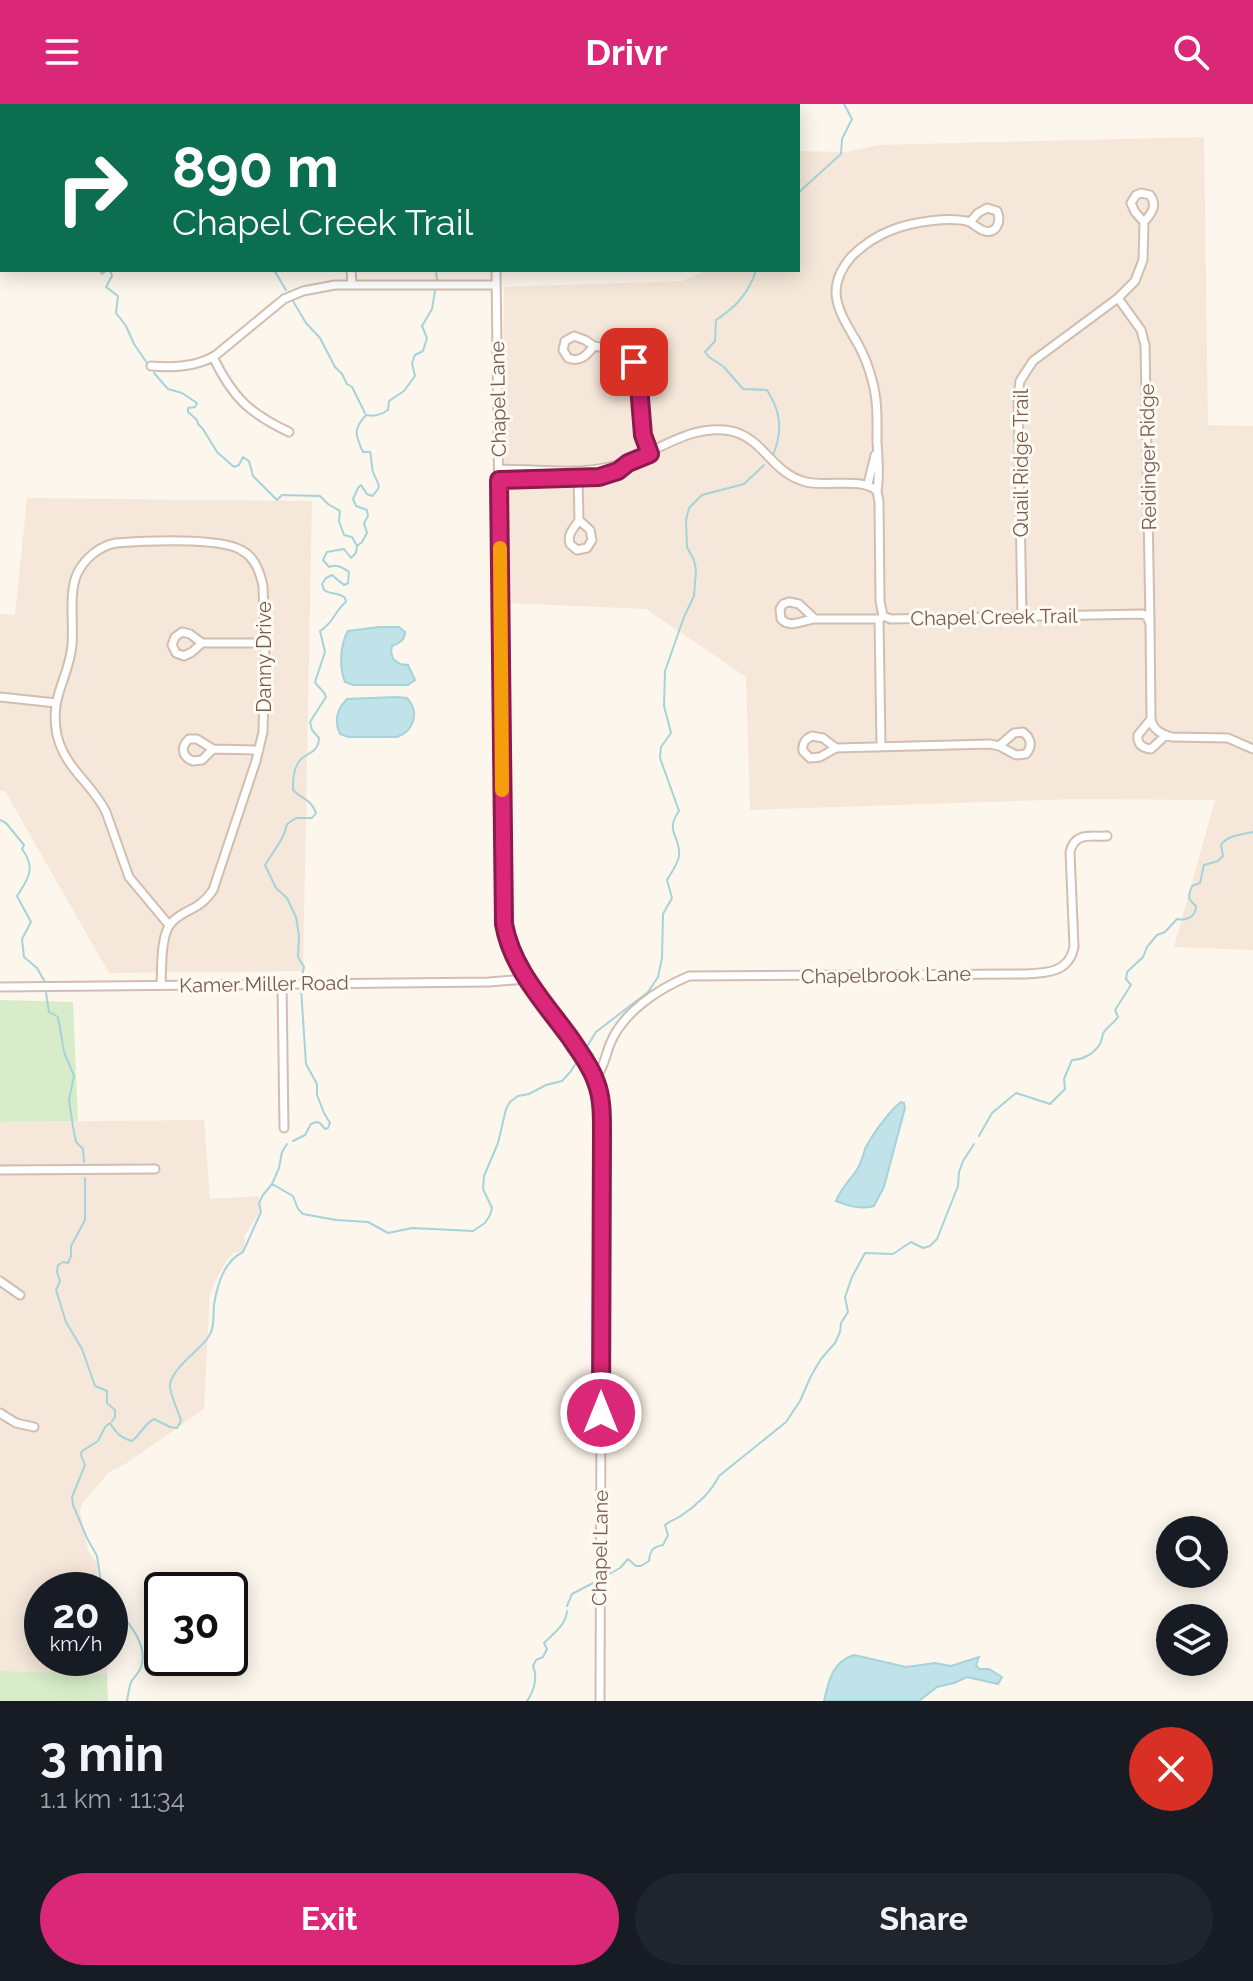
<!DOCTYPE html>
<html lang="en">
<head>
<meta charset="utf-8">
<style>
  body { margin:0; font-family:Raleway,sans-serif; background:#20242c; color:#f1f3f6; height:100vh; display:flex; flex-direction:column; font-size:30px; white-space:nowrap }
  * { box-sizing:border-box; margin:0 }
  p { font-size:26px; color:#9ea1a6 }
  .icon { flex:none; width:44px; height:44px; fill:none; stroke:currentColor; stroke-width:2; stroke-linecap:round; stroke-linejoin:round }
  .map { position:relative; height:1597px; overflow:hidden }
  .drawer { display:flex; flex-direction:column; background:#171b24; flex:1 }
  .drawer>* { flex:none }
  .hud { position:absolute; left:0px; top:0px; width:800px; height:168px; box-shadow:0 4px 20px #0003; background:#0b6e4f; color:#fff; overflow:hidden }
  .tools { position:absolute; left:1156px; top:1412px; display:grid; gap:16px }
  .tools a { display:grid; place-items:center; width:72px; height:72px; border-radius:50%; background:#171b24; box-shadow:0 4px 20px #0003; font-size:40px }
  .speed { position:absolute; left:24px; top:1468px; display:flex; gap:16px; font-size:40px; font-weight:700; text-align:center }
  .speed>* { display:grid; place-content:center; width:104px; height:104px; border-radius:50%; background:#171b24; box-shadow:0 4px 20px #0003; line-height:1 }
  .speed small { font-size:20px; font-weight:400 }
  .speed .limit { border:4px solid #111; border-radius:12px; background:#fff; color:#111 }
  .pin { position:absolute; display:grid; place-items:center; width:68px; height:68px; color:#fff; margin:-34px; border-radius:16px; box-shadow:0 4px 12px #0006 }
  .me { position:absolute; width:88px; margin:-44px; rotate:0deg; stroke-linejoin:round; filter:drop-shadow(0 0 6px #0008) }
  .turn { display:flex; align-items:center; gap:28px; height:168px; padding:0 40px; font-size:36px }
  .turn .icon { width:104px; height:104px; stroke-width:2.5 }
  .turn b { display:block; font-size:56px; line-height:68px }
  .round { display:grid; place-items:center; flex:none; width:84px; height:84px; border-radius:42px; background:#20242c }
  .overview { display:flex; align-items:center; justify-content:space-between; height:136px; padding:0 40px }
  h1 { font-size:48px; font-weight:700; line-height:60px }
  .cta { display:flex; gap:16px; margin-top:auto; padding:16px 40px }
  .cta a { flex:1; height:92px; border-radius:48px; background:#db2777; color:#fff; font-size:32px; font-weight:700; line-height:92px; text-align:center }
  .cta a+a { background:#20242c; color:#f1f3f6 }
  header { display:flex; justify-content:space-between; align-items:center; height:104px; padding:0 40px; background:#db2777; color:#fff; font-size:36px; font-weight:700 }
  .map>svg:first-child { display:block }
  .residential { fill:#f5e8da }
  .green { fill:#d8ecc9 }
  .water { fill:#bfe3e8; stroke:#a5d3da; stroke-width:2 }
  .lines { fill:none; stroke-linecap:round; stroke-linejoin:round }
  .stream { stroke:#a5d3da; stroke-width:2 }
  .minor-casing { stroke:#d1beb0; stroke-width:11 }
  .minor { stroke:#fff; stroke-width:7 }
  .route-casing { stroke:#8e194d; stroke-width:20 }
  .route { stroke:#db2777; stroke-width:14 }
  .slow { stroke:#f59e0b; stroke-width:14 }
  .labels { text-anchor:middle; stroke-width:6; stroke-linejoin:round; paint-order:stroke }
  .street-label { font-size:20px; fill:#7a5c4d; stroke:#fffaf3 }
</style>
</head>
<body>
<header><svg class="icon" aria-label="menu" viewBox="0 0 24 24"><path d="M4 6h16M4 12h16M4 18h16"/></svg>Drivr<svg class="icon" aria-label="search" viewBox="0 0 24 24"><circle cx="10" cy="10" r="6"/><path d="M15 15l6 6"/></svg></header>
<div class="map">
<svg width="1253" height="1597" viewBox="0 0 1253 1597">
  <rect width="100%" height="100%" fill="#fdf6ec"/>
  <path class="residential" d="M1204 33 1208 321 1253 322V846L1174 843 1215 696 1077 695 750 706 746 573 646 505 506 499 502 342 504 183 682 177 701 169 702 166H798V47L847 48 878 41Z
    M27 394 312 397 303 867 109 869 5 687H0V510L15 511Z
    M204 1016 210 1095 259 1092 258 1098 261 1105 245 1131 244 1147 233 1149 226 1157 210 1188 204 1305 124 1361 109 1368 82 1400 80 1407 88 1446 97 1460 98 1486H42V1554H107V1570L0 1568V1018Z"/>
  <path class="green" d="M0 0H243V2H2V158H0Z
    M0 896 73 898 78 1017 0 1018Z
    M0 1567 107 1570 108 1597H0Z"/>
  <path class="water" d="M379 523H399L405 528C405 536 400 539 392 542L391 547 393 555 400 560 408 561 415 576 408 581H353L345 578C339 564 340 540 348 527Z
    M396 593 407 594C420 608 414 627 397 633H348L340 630C334 617 337 605 347 595Z
    M901 998 904 999 905 1004 884 1083 874 1102C861 1106 849 1102 836 1097 842 1082 850 1077 858 1064 861 1058 863 1052 865 1045 872 1031 889 1007 901 998Z
    M854 1551 906 1563 935 1559 951 1562 979 1553 976 1561 979 1565H989L1002 1573 998 1580 967 1573 954 1579 937 1583 919 1597H824C829 1576 832 1558 854 1551Z"/>
  <g class="lines">
    <path class="stream" d="M798 89 841 50 842 35 852 15 844 0
      M99 166 102 170 107 166 111 168 112 172 106 183 118 192 116 209 126 222 134 240 147 259
      M274 166 286 186
      M436 166 437 176
      M756 166C749 189 736 203 716 216L715 237 705 248 709 253 724 263 743 285 767 286C781 308 783 327 773 351
      M293 197 306 219 320 234 335 263 342 270 347 280 352 283 365 309
      M154 269 168 285 182 289 197 299 195 303 188 304V308L197 316 198 320 203 325 217 348 234 363 239 361 243 353 249 357 253 372 277 396 282 391 320 392 328 400 340 407 339 417 344 431 352 433 357 442 356 449 351 454 344 445 327 448 323 456 329 463C337 460 342 463 349 468L348 479 344 481 332 471 326 474 322 480 324 486C331 491 339 488 345 494L346 498C334 507 335 518 320 527L325 548 315 578C318 584 324 586 326 593L310 618 312 626 319 634C318 652 305 647 298 659 293 667 293 677 293 686 302 695 312 696 316 709L312 714H296L287 720C284 735 273 748 265 761L276 784 287 794 296 813 299 832 298 853 304 863 301 876
      M357 442 362 438 367 429 364 419 368 412 367 406 356 402 353 395 358 384 361 381 367 390 372 392C384 381 377 380 373 368 371 361 372 354 370 348H363C355 331 353 325 366 311 375 313 381 311 388 306L389 297 404 287 415 272 412 259 415 251 423 247 427 234 422 222 432 205 435 187
      M0 716 6 719 24 741 22 745C36 764 29 774 17 792L31 818 22 835 24 853 37 864 45 878
      M46 889 49 908 58 913 64 948 74 972 69 996 73 1023 76 1038 83 1045 84 1058
      M583 949 596 928 648 888 658 873 662 854 663 810 672 794 667 776C671 769 678 760 679 752 681 731 664 729 679 707L660 654 661 643 671 629 664 602 665 567 684 513 694 492 696 466 694 456 687 443 686 416 689 404 702 391 744 380 764 361
      M979 1032 992 1009 1016 989 1050 1000 1065 985 1064 975 1072 956C1082 956 1094 950 1100 940 1102 936 1102 931 1104 928 1108 922 1114 919 1118 913L1115 906 1131 881 1126 875 1127 868 1143 853 1147 843 1157 831 1165 828 1177 815C1186 817 1196 813 1196 802 1187 795 1188 792 1192 782L1200 779 1204 761 1218 757 1223 752 1221 741C1227 731 1242 731 1253 728
      M293 1037 305 1031 311 1020 316 1018 320 1019 325 1025 328 1024 330 1019 324 1009 317 991V980L306 960 301 884
      M85 1074V1116L71 1142V1152L68 1159 63 1158 58 1161 57 1168 60 1177 56 1186 66 1218 82 1245 95 1282 107 1287V1299L115 1306V1313L112 1317
      M272 1080 293 1092 298 1105 303 1110 336 1116 368 1118 388 1129 412 1124 473 1127 485 1119 490 1111 492 1104 483 1085 484 1072 498 1039 506 1005 510 998 518 992 529 990 546 981 562 977 571 967 579 954
      M602 1474 620 1464 628 1455 636 1462H641L649 1457C650 1446 653 1443 663 1441L668 1431 665 1421C670 1416 676 1416 682 1411 696 1402 712 1387 719 1372L786 1318 800 1297 811 1272 821 1255 835 1239 840 1228 841 1219 848 1208 845 1193 852 1173 865 1149 893 1150 911 1138 923 1144 930 1142 937 1135 958 1082 959 1068 963 1057 974 1040
      M102 1486 97 1452 87 1434 73 1401 72 1393 85 1361 81 1351 82 1347 98 1337 105 1323 110 1319C116 1329 121 1334 132 1337 141 1330 144 1320 154 1315L170 1323 177 1324 181 1317C179 1308 169 1289 170 1281 172 1263 200 1247 209 1232 215 1223 213 1211 214 1201 217 1181 224 1157 243 1148L261 1108 259 1099 263 1091 272 1080 279 1064 282 1048 287 1040
      M110 1496C123 1513 150 1539 141 1563 139 1569 134 1573 131 1578 129 1584 128 1591 127 1597
      M567 1502 572 1490 593 1479
      M527 1597C534 1587 538 1573 533 1562L536 1556 543 1553 547 1545 544 1539C553 1530 566 1521 567 1507"/>
    <defs>
      <path id="minor" d="M338 0V2
        M492 0V2
        M1141 89 1150 91C1158 102 1151 110 1144 118L1135 108 1131 99 1136 91Z
        M987 104 997 107C1002 118 996 132 982 126 978 124 974 121 970 118L978 109Z
        M351 166 352 181
        M496 166 504 820C512 865 545 899 572 936 581 949 591 963 597 979 600 989 601 999 602 1009L600 1597
        M1118 194 1141 226 1145 241 1150 518
        M574 232 585 236 594 242C587 251 580 259 568 254L563 246 565 237Z
        M594 242C604 244 615 243 625 248 647 263 638 308 643 332 645 338 647 344 650 350
        M213 253C233 294 249 309 289 328
        M151 262C174 264 197 263 216 251L284 195 303 187 335 181H496
        M499 365C535 365 574 371 609 363 650 355 687 318 731 327 764 334 771 369 806 378 826 383 863 373 877 387L879 398 880 497 883 512 891 515 1142 510 1147 512 1150 520 1151 615C1153 626 1161 630 1172 633L1228 634 1253 645
        M578 372 579 416
        M499 376C530 376 603 381 625 361
        M868 380 875 351
        M877 387C880 370 878 354 877 338 877 317 878 296 872 276 869 264 865 253 859 242 841 210 822 187 851 153 863 141 876 132 892 126 912 118 950 112 970 118
        M579 416 590 426 592 436 587 444 577 446 570 440C567 429 574 425 579 416Z
        M789 498 799 500 815 515C802 516 791 525 781 515L780 505 783 500Z
        M1022 512 1018 292 1020 277 1033 257 1118 194 1135 177 1143 156 1144 118
        M815 515H880
        M879 515 881 642
        M182 528 190 530 202 539 192 548 184 552 176 549 172 541 175 533Z
        M202 539H265
        M0 593 56 599
        M1151 615 1138 631C1137 640 1142 644 1151 645L1166 631
        M1023 628C1031 634 1033 642 1026 650L1016 651 999 642 1014 629Z
        M812 632 823 634 836 644 820 653 810 654 803 647C802 639 805 635 812 632Z
        M189 635H197L213 645 202 656 193 657C182 653 180 643 189 635Z
        M836 644 990 640 999 642
        M213 645 259 646
        M282 880 284 1024
        M161 881C162 865 160 830 172 818 186 804 199 807 213 786L256 657 263 628 265 539 263 482C260 468 255 453 241 446 219 433 143 437 116 439 100 442 86 453 78 468 68 487 74 519 72 541 69 575 49 592 57 631 65 665 92 679 106 708L129 773 169 821
        M0 883 489 878 527 875
        M595 975C604 964 605 953 610 940 623 908 658 885 689 872L1026 870C1048 869 1069 868 1074 843L1070 748C1075 728 1089 733 1107 732
        M0 1066 155 1065
        M0 1177 20 1191
        M0 1309 16 1319 34 1323"/>
    </defs>
    <use href="#minor" class="minor-casing"/>
    <use href="#minor" class="minor"/>
  </g>
  <g class="lines">
    <defs>
      <path id="route" d="M601 1309 602 1026C602 1010 602 993 596 978 591 962 580 949 571 935 545 899 512 865 504 820L499 376 599 373 618 367 628 359 650 350 643 331 638 270 634 258"/>
    </defs>
    <use href="#route" class="route-casing"/>
    <use href="#route" class="route"/>
    <path class="slow" d="M500 444 502 686"/>
  </g>
  <g class="labels">
    <g class="street-label">
      <text transform="translate(498 295) rotate(-91)" y="7">Chapel Lane</text>
      <text transform="translate(1148 353) rotate(-91)" y="7">Reidinger Ridge</text>
      <text transform="translate(1021 359) rotate(-90)" y="7">Quail Ridge Trail</text>
      <text transform="translate(994 513) rotate(-1)" y="7">Chapel Creek Trail</text>
      <text transform="translate(264 553) rotate(-90)" y="7">Danny Drive</text>
      <text transform="translate(886 871) rotate(-1)" y="7">Chapelbrook Lane</text>
      <text transform="translate(264 880) rotate(-1)" y="7">Kamer Miller Road</text>
      <text transform="translate(600 1444) rotate(-89)" y="7">Chapel Lane</text>
    </g>
  </g>
</svg>
<div class="tools">
<a><svg class="icon" aria-label="search" viewBox="0 0 24 24"><circle cx="10" cy="10" r="6"/><path d="M15 15l6 6"/></svg></a>
<a><svg class="icon" aria-label="layers" viewBox="0 0 24 24"><path d="M12 4l9 5-9 5-9-5zM3 14l9 5 9-5"/></svg></a>
</div>
<div class="speed"><div>20<small>km/h</small></div><div class="limit">30</div></div>
<div class="pin" style="left:634px;top:258px;background:#d93025"><svg class="icon" aria-label="arrive" viewBox="0 0 24 24"><path d="M6 21V4h12l-3 4 3 4H6"/></svg></div>
<svg class="me" style="left:601px;top:1309px" viewBox="-20 -20 40 40"><circle r="17" fill="#db2777" stroke="#fff" stroke-width="3"/><path d="M0-11L8 9 0 5-8 9z" fill="#fff"/></svg>
<div class="hud">
<div class="turn"><svg class="icon" aria-label="right" viewBox="0 0 24 24"><path d="M7 20v-9h11M14 6l5 5-5 5"/></svg><div><b>890 m</b>Chapel Creek Trail</div></div>
</div>
</div>
<section class="drawer">
<div class="overview"><div><h1>3 min</h1><p>1.1 km · 11:34</p></div><a class="round" style="background:#d93025;color:#fff"><svg class="icon" aria-label="close" viewBox="0 0 24 24"><path d="M6 6l12 12M18 6L6 18"/></svg></a></div>
<div class="cta"><a>Exit</a><a>Share</a></div>
</section>
</body>
</html>
